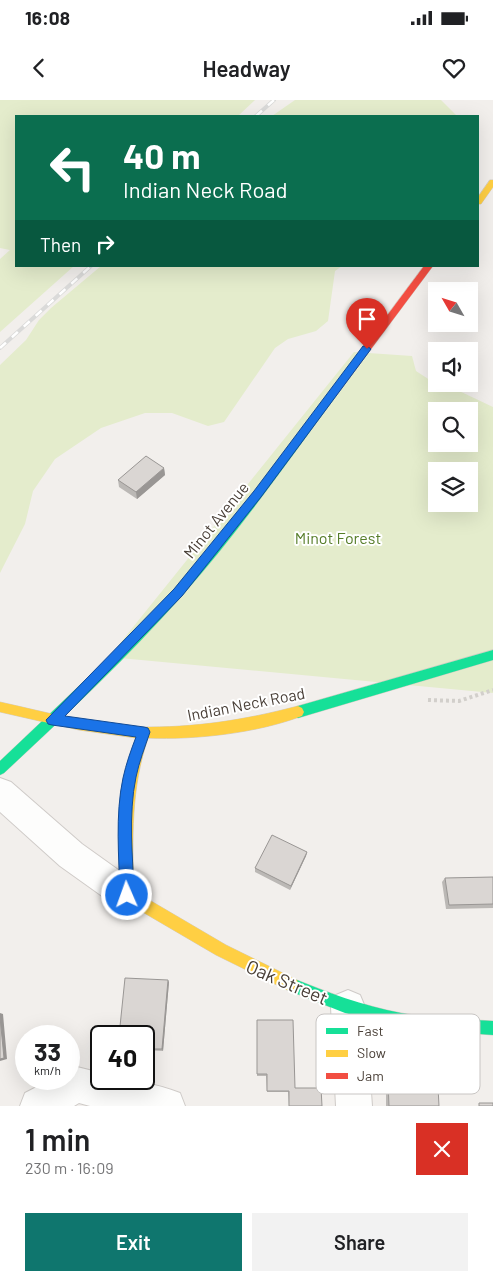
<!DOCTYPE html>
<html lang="en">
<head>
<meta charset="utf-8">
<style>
  body { margin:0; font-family:Barlow,sans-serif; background:#f2f2f2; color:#202124; height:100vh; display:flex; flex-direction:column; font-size:19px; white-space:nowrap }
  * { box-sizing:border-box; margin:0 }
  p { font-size:16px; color:#757577 }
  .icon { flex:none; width:28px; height:28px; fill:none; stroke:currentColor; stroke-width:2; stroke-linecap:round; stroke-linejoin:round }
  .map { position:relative; height:1006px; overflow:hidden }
  .drawer { display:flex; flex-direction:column; background:#fff; flex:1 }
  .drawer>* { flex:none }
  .hud { position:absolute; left:15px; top:15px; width:464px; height:152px; border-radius:0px; box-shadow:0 5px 20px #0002; background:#0b6e4f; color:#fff; overflow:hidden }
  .needle { width:32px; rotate:309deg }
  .fabs { position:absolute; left:428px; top:182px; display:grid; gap:10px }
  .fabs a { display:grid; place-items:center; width:50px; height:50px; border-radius:0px; background:#fff; box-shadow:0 5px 20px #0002; font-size:25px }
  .speed { position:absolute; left:15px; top:925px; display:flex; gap:10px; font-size:25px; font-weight:700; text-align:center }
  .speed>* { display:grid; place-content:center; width:65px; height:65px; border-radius:50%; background:#fff; box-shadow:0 5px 20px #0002; line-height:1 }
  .speed small { font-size:12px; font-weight:400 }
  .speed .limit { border:2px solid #111; border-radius:8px; background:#fff; color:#111 }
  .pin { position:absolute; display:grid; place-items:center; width:42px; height:42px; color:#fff; margin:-51px -21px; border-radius:50% 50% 50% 0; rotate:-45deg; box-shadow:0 0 5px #0007 }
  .pin .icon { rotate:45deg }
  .me { position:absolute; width:55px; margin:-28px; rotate:358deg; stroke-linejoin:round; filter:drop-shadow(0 0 4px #0008) }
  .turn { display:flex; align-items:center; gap:18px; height:105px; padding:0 25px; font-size:22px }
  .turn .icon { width:65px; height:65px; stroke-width:2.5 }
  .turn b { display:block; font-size:35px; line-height:42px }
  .then { display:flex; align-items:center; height:48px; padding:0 25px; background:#0003; gap:10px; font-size:19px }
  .round { display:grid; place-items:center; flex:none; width:52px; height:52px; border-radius:0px; background:#f2f2f2 }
  .head { display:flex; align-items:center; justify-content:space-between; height:85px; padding:0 25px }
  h1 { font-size:30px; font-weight:600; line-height:38px }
  .button { display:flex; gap:10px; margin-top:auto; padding:10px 25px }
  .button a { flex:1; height:58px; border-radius:0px; background:#0f766e; color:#fff; font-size:20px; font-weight:600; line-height:58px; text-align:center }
  .button a+a { background:#f2f2f2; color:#202124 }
  .status { display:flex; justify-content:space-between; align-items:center; height:35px; padding:0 25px; background:#fff; direction:ltr }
  .status svg { height:14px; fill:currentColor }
  header { display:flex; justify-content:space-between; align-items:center; height:65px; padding:0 25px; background:#fff; font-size:22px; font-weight:600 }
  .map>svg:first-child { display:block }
  .green { fill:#e4eccc; fill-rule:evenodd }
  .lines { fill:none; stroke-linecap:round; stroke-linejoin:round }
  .street-casing { stroke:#cfcbc8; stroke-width:2 }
  .fast-casing { stroke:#d3ccc4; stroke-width:1 }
  .slow-casing { stroke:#d3ccc4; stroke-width:1 }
  .jam-casing { stroke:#d3ccc4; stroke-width:1 }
  .path { stroke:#d2cfcb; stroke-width:4; stroke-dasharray:3 3; stroke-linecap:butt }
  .street { fill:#fdfdfc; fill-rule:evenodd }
  .fast { fill:#16e098; fill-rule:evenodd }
  .slow { fill:#ffcf43; fill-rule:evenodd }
  .jam { fill:#f24e42; fill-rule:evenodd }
  .rail-casing { stroke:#dadad9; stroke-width:4 }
  .rail { stroke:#fff; stroke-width:2.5; stroke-dasharray:8; stroke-linecap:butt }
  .wall { fill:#bbb8b5 }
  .shaded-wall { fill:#999694 }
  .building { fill:#dad6d3; stroke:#999694 }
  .route { fill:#1a73e8; stroke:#114b97 }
  .labels { text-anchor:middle; stroke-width:4; stroke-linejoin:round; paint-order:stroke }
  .street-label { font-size:16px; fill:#493f37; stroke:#fff }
  .park-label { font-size:16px; fill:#567d29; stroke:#fff }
  .near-street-label { font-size:19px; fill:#493f37; stroke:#fff }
  .key { fill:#fff; stroke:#c8c5c3; stroke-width:1 }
  .key-label { font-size:14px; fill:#493f37 }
</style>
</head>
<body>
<div class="status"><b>16:08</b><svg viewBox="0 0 49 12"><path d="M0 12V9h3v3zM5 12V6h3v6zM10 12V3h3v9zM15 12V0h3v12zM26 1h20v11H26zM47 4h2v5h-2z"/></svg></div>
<header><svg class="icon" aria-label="back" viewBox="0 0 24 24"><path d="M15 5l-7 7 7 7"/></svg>Headway<svg class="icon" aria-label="heart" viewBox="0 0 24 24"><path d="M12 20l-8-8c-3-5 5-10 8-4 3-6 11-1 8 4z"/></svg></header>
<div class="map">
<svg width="493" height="1006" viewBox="0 0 493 1006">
  <rect width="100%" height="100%" fill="#f2efec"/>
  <path class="green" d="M0 0H255L238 16H16V166H74L0 232V159L10 150 0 148Z
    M295 0H441L457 16H272Z
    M101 166H342L335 171 328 221 316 231 288 239 275 248 224 322 208 326 172 313H145L101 328 55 359 33 391 25 424 0 473V265L26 240 39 220 51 208Z
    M354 252 412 256 416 271 436 284 455 289 493 307V593L109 557ZM436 311H469V344H436ZM436 371H469V404H436Z"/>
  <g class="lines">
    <defs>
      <path id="street" d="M0 678 11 682 82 744 138 784 143 795 138 806 127 811 116 806 60 766 0 712Z
        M348 890 360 895 365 907 372 1006H336L331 907 336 895Z
        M77 967 101 973V979C129 979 154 983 180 993L185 1006H90L79 1003 74 1006H20L25 993 52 979H69V971Z"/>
      <path id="fast" d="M333 291 336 292V296C286 364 237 434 181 497 126 559 65 616 4 673L0 675V661C66 598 133 537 193 468 242 412 285 351 330 292Z
        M493 550V560L298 618 294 616 292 612 294 608 298 606Z
        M292 878C327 892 363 906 401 913 432 918 462 919 493 921V935L424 930 387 924 345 913 287 890 285 885 287 880Z"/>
      <path id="slow" d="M490 80H493V87L481 104H478V97Z
        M0 602C45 612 92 625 139 627 194 628 245 620 298 606L302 608 304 612 302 616C257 633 196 640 148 638 131 688 132 739 134 791L226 845 297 880 299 885 297 890 292 892 287 890 216 855 122 800C118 790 120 776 119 765 118 721 121 679 136 638L79 630 0 612Z"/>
      <path id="jam" d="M424 166H433L336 296H330V292Z"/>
    </defs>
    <use href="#street" class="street-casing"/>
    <use href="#fast" class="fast-casing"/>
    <use href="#slow" class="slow-casing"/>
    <use href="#jam" class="jam-casing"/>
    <path class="path" d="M428 600 459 601 493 590"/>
    <use href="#street" class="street"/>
    <use href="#fast" class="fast"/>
    <use href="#slow" class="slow"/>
    <use href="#jam" class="jam"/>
    <defs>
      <path id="rail" d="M256 16 274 0
        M0 248 91 166"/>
    </defs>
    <use href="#rail" class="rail-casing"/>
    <use href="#rail" class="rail"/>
  </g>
  <path class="wall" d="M164 368 165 375 137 399 119 387 118 380Z
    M307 752 306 756 290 790 255 772V768Z
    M493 777V808L446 809 442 782 445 778Z
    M169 882 163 951 144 950V936Z
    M257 920 295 988 322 1006H289L288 992H267L266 976H257Z
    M388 982 439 1006H386V984Z"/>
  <path class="shaded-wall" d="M164 368 165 375 137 399 136 392Z
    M307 752 306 756 290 790 291 786Z
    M168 880 169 882 163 951 162 949Z
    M0 907V913L3 914 7 959 0 961Z"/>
  <path class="building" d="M146 356 164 368 136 392 118 380Z
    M272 735 307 752 291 786 255 768Z
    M493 777V804L449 805 445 778Z
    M125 878 168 880 162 949H144V936H119Z
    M0 917 4 958 0 959Z
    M257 920H293L295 988H321L322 1006H289V991H267V974H257Z
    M388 982 438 987 439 1006H389Z
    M479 1003H493V1006H479Z"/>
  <path class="route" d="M363 246H367L371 249 261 397 182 496 65 616 144 627 148 628 150 632C145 647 139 662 136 677 128 715 133 757 134 795L132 800 127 802 122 800 120 795C119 757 115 715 123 678 126 664 131 650 136 637L52 625 48 624 46 620 174 489 254 391Z"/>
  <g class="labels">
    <g class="street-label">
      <text transform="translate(216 420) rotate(-51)" y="6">Minot Avenue</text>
      <text transform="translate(246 604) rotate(-11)" y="6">Indian Neck Road</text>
    </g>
    <g class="park-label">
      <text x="338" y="444">Minot Forest</text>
    </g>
    <g class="near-street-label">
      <text transform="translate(287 882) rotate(23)" y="7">Oak Street</text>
    </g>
  </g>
  <rect x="316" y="914" width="164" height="80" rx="8" class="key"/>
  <rect x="326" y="928" width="22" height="6" fill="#16e098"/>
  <rect x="326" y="950" width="22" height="7" fill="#ffcf43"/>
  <rect x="326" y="973" width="22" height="6" fill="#f24e42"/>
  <g class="key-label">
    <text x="357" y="936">Fast</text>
    <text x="357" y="958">Slow</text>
    <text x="357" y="981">Jam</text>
  </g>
</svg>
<div class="fabs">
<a><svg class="needle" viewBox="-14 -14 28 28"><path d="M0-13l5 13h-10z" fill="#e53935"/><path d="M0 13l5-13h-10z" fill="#757577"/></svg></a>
<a><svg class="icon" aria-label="sound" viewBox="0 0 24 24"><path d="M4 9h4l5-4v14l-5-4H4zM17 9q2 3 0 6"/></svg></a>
<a><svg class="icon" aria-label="search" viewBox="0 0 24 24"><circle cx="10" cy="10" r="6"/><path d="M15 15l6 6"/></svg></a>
<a><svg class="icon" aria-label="layers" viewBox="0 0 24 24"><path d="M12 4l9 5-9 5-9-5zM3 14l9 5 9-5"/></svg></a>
</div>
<div class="speed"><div>33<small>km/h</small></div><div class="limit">40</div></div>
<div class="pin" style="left:367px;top:249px;background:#d93025"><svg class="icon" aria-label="arrive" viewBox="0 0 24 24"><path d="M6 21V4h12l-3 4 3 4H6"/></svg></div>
<svg class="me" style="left:127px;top:795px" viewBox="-20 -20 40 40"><circle r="17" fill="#1a73e8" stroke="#fff" stroke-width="3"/><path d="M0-11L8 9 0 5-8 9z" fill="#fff"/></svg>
<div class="hud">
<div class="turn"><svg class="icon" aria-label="left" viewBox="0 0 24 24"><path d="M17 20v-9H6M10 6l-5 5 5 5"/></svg><div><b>40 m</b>Indian Neck Road</div></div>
<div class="then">Then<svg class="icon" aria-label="right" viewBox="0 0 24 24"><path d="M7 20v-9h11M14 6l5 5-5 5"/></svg></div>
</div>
</div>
<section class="drawer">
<div class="head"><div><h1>1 min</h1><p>230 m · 16:09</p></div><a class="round" style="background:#d93025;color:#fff"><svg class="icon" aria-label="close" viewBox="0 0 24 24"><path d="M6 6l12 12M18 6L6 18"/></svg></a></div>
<div class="button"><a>Exit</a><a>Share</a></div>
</section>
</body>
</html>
